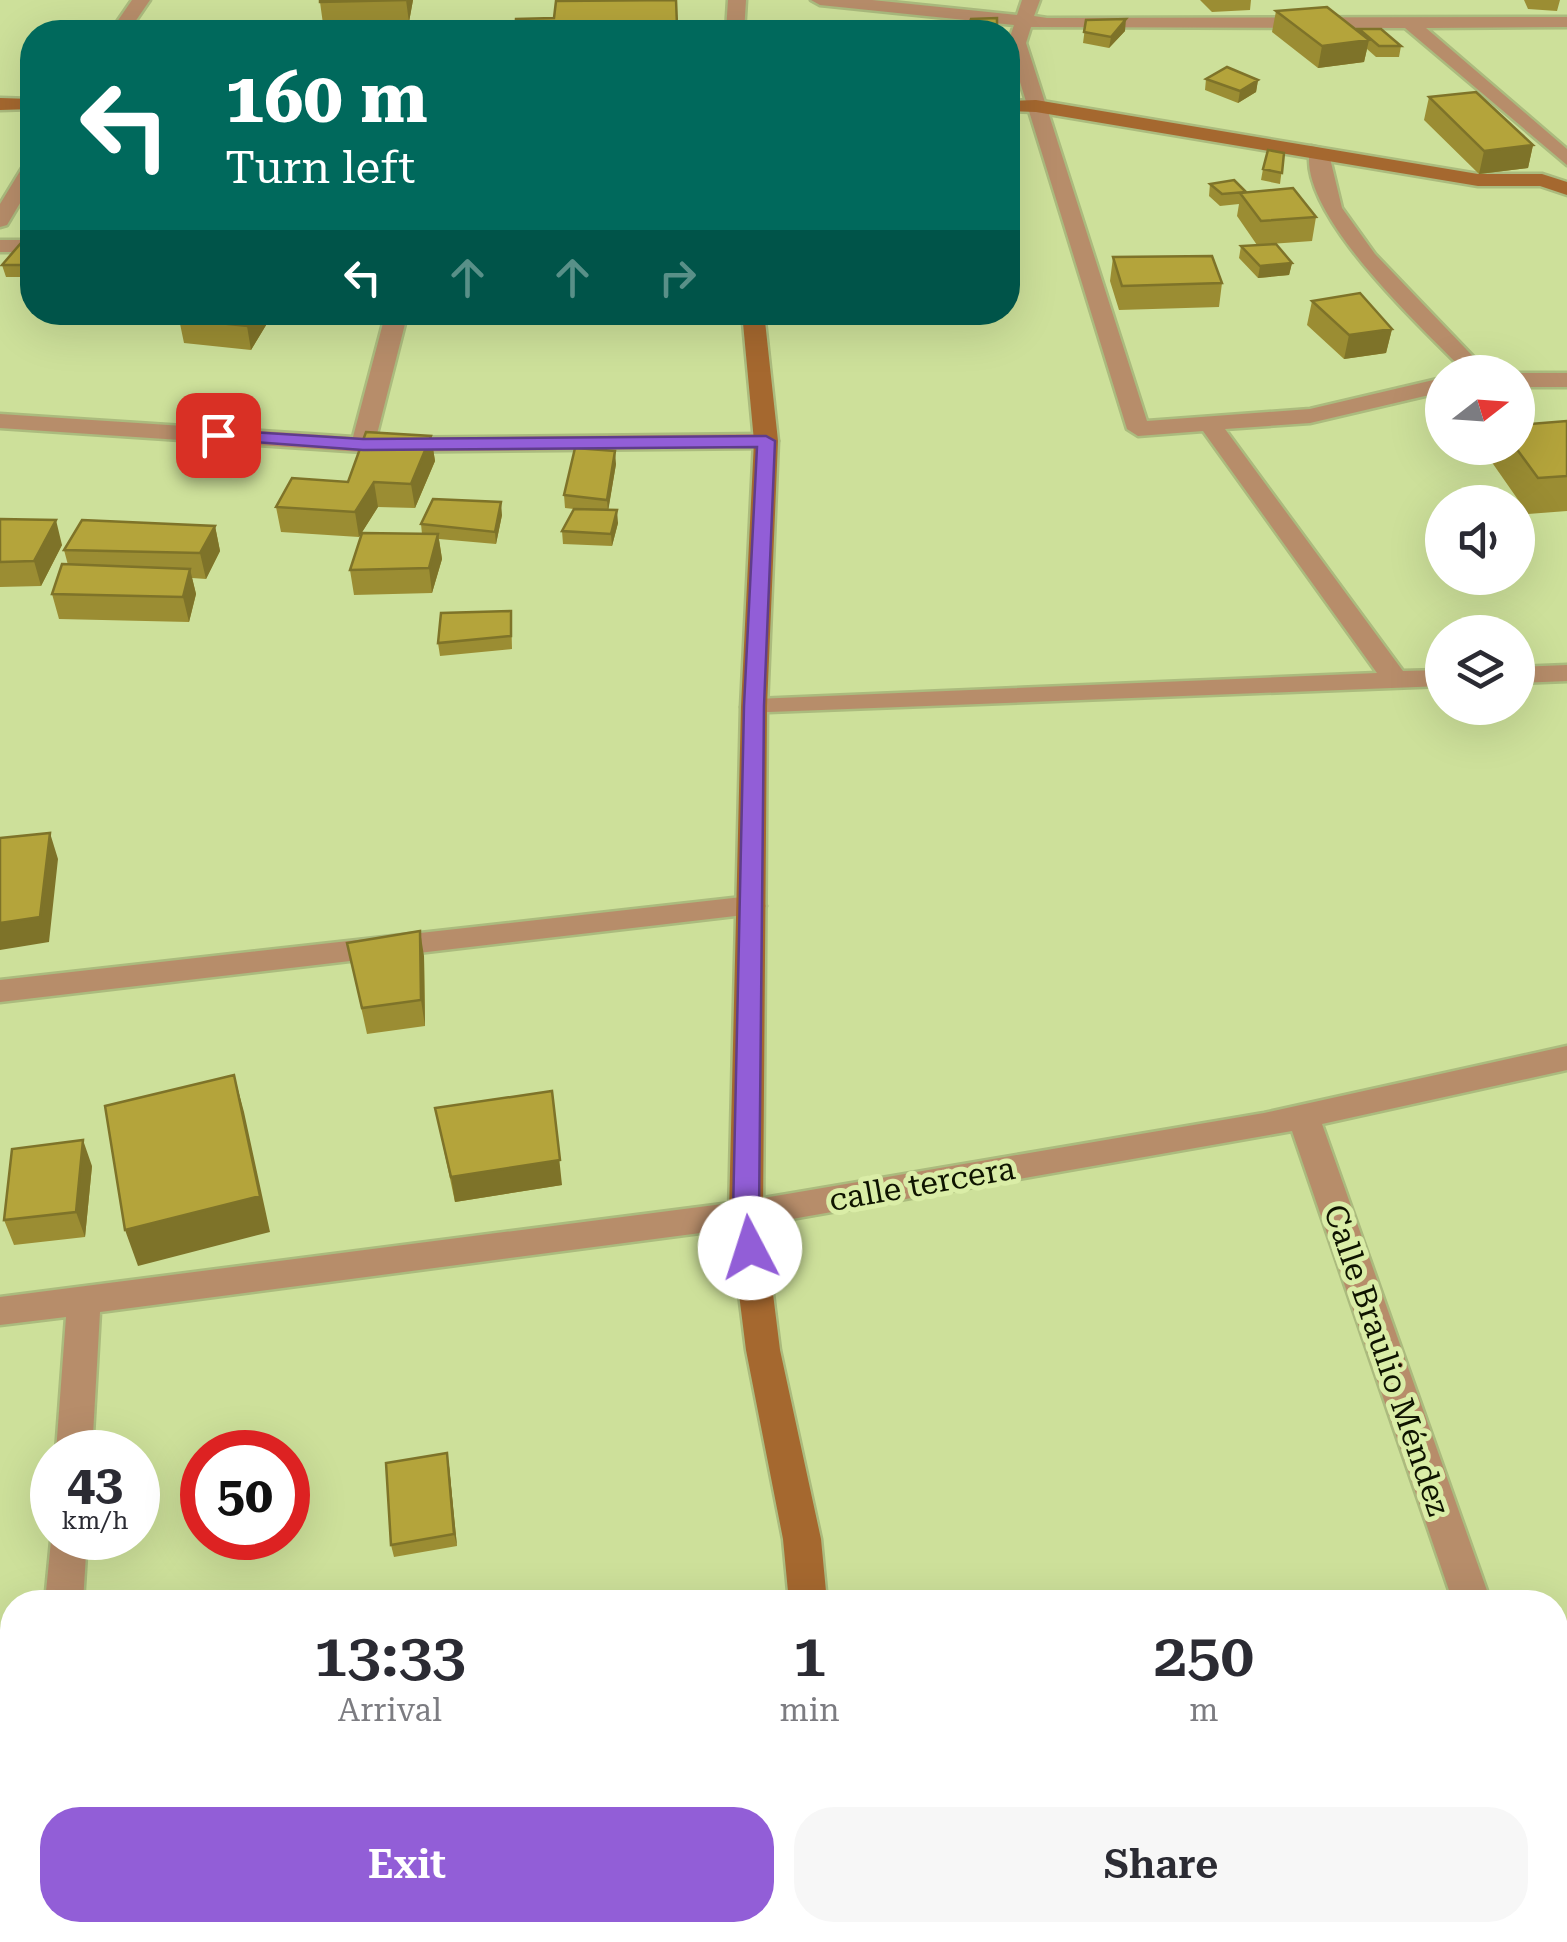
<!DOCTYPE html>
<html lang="en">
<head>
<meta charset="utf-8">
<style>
  body { margin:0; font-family:"Roboto Serif",serif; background:#f7f7f7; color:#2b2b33; height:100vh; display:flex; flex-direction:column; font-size:38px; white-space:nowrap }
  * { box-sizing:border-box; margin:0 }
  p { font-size:32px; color:#7c7c81 }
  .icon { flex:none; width:55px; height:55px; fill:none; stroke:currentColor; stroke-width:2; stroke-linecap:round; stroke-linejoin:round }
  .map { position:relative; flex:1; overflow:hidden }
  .side { position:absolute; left:0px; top:1590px; width:1568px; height:352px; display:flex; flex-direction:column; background:#fff; border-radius:40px 40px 0 0; box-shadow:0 10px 40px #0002 }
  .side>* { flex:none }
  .hud { position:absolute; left:20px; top:20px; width:1000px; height:305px; border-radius:40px; box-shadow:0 10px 40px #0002; background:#00695c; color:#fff; overflow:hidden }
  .needle { width:65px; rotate:73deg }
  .fabs { position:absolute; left:1425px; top:355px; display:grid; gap:20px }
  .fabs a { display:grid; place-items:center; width:110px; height:110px; border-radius:50%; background:#fff; box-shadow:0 10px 40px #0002; font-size:50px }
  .speed { position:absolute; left:30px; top:1430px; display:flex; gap:20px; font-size:50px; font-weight:700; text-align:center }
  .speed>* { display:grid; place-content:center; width:130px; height:130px; border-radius:50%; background:#fff; box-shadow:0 10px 40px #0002; line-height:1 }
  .speed small { font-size:25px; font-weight:400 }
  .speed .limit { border:15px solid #d22; background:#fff; color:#111 }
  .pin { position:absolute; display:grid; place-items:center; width:85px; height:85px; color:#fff; margin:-42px; border-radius:20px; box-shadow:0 5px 15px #0006 }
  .me { position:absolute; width:110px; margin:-55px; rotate:355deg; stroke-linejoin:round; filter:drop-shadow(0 0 8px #0008) }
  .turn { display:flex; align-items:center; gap:35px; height:210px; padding:0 40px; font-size:45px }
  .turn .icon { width:130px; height:130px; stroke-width:2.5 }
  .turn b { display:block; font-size:70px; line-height:85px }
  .lanes { display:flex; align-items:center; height:95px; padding:0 40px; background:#0003; justify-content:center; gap:50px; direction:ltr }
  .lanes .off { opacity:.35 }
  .eta { display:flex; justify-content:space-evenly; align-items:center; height:170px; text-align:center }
  .eta b { font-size:60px; font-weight:600; line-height:70px }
  .primary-button { display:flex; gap:20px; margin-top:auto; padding:20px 40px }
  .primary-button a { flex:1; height:115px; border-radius:40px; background:#925ed7; color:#fff; font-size:40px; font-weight:600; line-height:115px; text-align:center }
  .primary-button a+a { background:#f7f7f7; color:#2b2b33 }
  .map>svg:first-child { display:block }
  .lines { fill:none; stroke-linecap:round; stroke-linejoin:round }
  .street-casing { stroke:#abbb7e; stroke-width:5 }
  .secondary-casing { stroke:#abbb7e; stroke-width:5 }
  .street { fill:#b78d6a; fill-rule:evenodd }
  .secondary { fill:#a5682f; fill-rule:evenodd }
  .wall { fill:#9b8d33 }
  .shaded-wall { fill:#7e7329 }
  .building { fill:#b4a43b; stroke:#7e7329; stroke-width:2.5 }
  .route { fill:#925ed7; stroke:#5f3d8c; stroke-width:2.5 }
  .labels { text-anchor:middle; stroke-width:10; stroke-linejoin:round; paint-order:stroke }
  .street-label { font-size:32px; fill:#0f1400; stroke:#daeda7 }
</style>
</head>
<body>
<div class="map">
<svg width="1567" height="1942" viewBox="0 0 1567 1942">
  <rect width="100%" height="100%" fill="#cde09a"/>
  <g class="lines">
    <defs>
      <path id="street" d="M132 0H150L128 32H110Z
        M728 0H746L744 32H726Z
        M811 0H872L1017 15 1022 0H1040L1034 16 1047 18 1567 17V27L1426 28 1567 149V165L1405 28 1031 27 1026 43 1147 421 1310 409 1442 378V392L1310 423 1225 429 1403 671 1442 670V686L745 713 741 707 754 699 1377 673 1203 431 1138 436 1127 429 1008 43 1014 25 820 5Z
        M1311 146 1328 150 1342 208 1375 254 1488 372H1465C1424 329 1291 209 1311 146Z
        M32 161V183L7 225 0 227V204L25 163Z
        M0 240H32V252H0Z
        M386 312H408L376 438 766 434 778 441 766 448 363 452 0 428V414L353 437Z
        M1518 373H1567V387H1518Z
        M1567 665V681L1518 683V667Z
        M751 896 761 899 766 906 761 913 0 1002V980Z
        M1567 1046V1070L1322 1124 1491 1602H1453L1292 1131 746 1227 100 1312 92 1452H56L66 1317 0 1325V1297L746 1201 1264 1113Z
        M52 1531V1538H87L83 1602H45Z
        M808 1584 822 1590 827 1602H787L792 1590Z
        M12 1694V1732L0 1734V1696Z
        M1555 1819 1567 1823V1894L1555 1889Z
        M21 1930H63L62 1942H20Z"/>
      <path id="secondary" d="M0 98 32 99V109L0 110Z
        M1036 100 1478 174H1542L1567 182V195L1540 186H1478L1036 112 1008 111V101Z
        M742 312H764L778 441 767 707 763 1214 780 1350 821 1539 827 1602H789L783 1539 746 1350 729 1214 741 707 754 441Z
        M821 1930H863L864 1942H822Z"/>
    </defs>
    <use href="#street" class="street-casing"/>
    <use href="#secondary" class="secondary-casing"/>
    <use href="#street" class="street"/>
    <use href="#secondary" class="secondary"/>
  </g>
  <path class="wall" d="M413 0 409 22 323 24 320 2Z
    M676 0 677 32H515V30L554 18Z
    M1200 0H1251L1250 10 1212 12Z
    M1524 0H1560L1557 11 1528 9Z
    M1276 11 1359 32V29L1401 46 1399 57H1376L1367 49 1364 62 1318 68 1272 32Z
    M997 18V32H967V30Z
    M1086 20 1125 31 1109 48 1083 43Z
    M1206 79 1258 80 1256 92 1238 103 1205 90Z
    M1429 97 1533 145 1528 168 1479 174 1424 120Z
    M1284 153 1280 184 1261 180 1263 169Z
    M32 158V196H28L22 173Z
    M1210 184 1246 192 1316 217 1312 241 1257 245 1237 216 1239 204 1220 206 1209 196Z
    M32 243V277H6L2 265Z
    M1241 246 1292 263 1289 275 1258 278 1239 258Z
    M1113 257 1222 283 1219 307 1119 310 1110 281Z
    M1312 301 1392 329 1386 353 1344 359 1307 325Z
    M274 312 251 350 184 343 179 319Z
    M1567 421V511L1528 514 1491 461 1494 448H1518Z
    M431 436 435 461 415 508 378 507 359 537 281 532 276 507 348 482Z
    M616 464 608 510 618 523 612 546 563 544 562 531 574 509 565 508 564 495Z
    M502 515 496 544 439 539 442 559 432 593 354 595 350 570 422 534 421 524Z
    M0 519 62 545 41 586 0 587Z
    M215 526 220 551 206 579 192 578 196 594 189 622 59 619 52 594 68 565 64 550Z
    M511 611 512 649 440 656 438 643Z
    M347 943 424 956 425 1026 367 1034Z
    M435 1108 562 1185 455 1202Z
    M92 1166 85 1237 14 1245 4 1220Z
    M449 1466 457 1546 394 1557 391 1545Z
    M932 1930H1158L1162 1942H933Z
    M1382 1930H1514L1517 1942H1385Z"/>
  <path class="shaded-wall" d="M406 0H413L409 22Z
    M1126 19 1125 31 1109 48 1111 37Z
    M1369 40 1364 62 1318 68 1322 46Z
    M1258 80 1256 92 1238 103 1240 91Z
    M1533 145 1528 168 1479 174 1484 151Z
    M1292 263 1289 275 1258 278 1260 266Z
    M255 312H274L251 350 247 326Z
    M1392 329 1386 353 1344 359 1349 335Z
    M431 436 435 461 415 508 411 484Z
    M615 451 616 464 608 512 607 500Z
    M374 482 378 507 359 537 355 512Z
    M501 502 502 515 496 544 495 532Z
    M617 510 618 523 612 546 611 534Z
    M56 520 62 545 41 586 34 561Z
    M215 526 220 551 206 579 200 553Z
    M438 534 442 559 432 593 429 568Z
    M190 569 196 594 189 622 183 597Z
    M50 833 58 859 49 942 0 950V923Z
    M420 931 424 956 425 1026 421 1000Z
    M234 1075 244 1112 270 1232 138 1266 125 1230Z
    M552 1091 562 1185 455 1202 451 1177Z
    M83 1140 92 1166 85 1237 76 1212Z
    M447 1453 449 1466 457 1546 454 1534Z"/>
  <path class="building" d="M320 0H406L320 2Z
    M676 0 677 25 515 30 516 19 554 18 556 1Z
    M1327 7 1369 40 1322 46 1276 11Z
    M997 18V32L967 30 971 19Z
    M1126 19 1111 37 1084 32 1086 20Z
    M1359 29H1381L1401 46H1379Z
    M1227 67 1258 80 1240 91 1206 79Z
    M1476 92 1533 145 1484 151 1429 97Z
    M1268 150 1284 153 1282 173 1263 169Z
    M32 158V173H22Z
    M1234 180 1246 192 1222 194 1210 184Z
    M1293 188 1316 217 1261 221 1240 193Z
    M21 243H32V265H2Z
    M1276 244 1292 263 1260 266 1241 246Z
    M1212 256 1222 283 1122 286 1113 257Z
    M1360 293 1392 329 1349 335 1312 301Z
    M181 312H255L247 326 179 319Z
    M1567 421V476L1538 478 1516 448H1518V425Z
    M366 432 431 436 411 484 374 482 355 512 276 507 292 478 348 482Z
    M575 448 615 451 607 500 564 495Z
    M433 499 501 502 495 532 421 524Z
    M574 509 617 510 611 534 562 531Z
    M0 519 56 520 34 561 0 562Z
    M82 520 215 526 200 553 64 550Z
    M362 533 438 534 429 568 350 570Z
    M62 564 190 569 183 597 52 594Z
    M511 611V636L438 643 441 613Z
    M50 833 40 917 0 923V838Z
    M420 931 421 1000 362 1008 347 943Z
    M234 1075 260 1196 125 1230 105 1106Z
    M552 1091 560 1160 451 1177 435 1108Z
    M83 1140 76 1212 4 1220 12 1149Z
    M447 1453 454 1534 391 1545 386 1463Z
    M1449 1596 1451 1602H1404Z
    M937 1930H1158L1162 1942H939Z
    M1397 1930H1514L1517 1942H1400Z"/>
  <path class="route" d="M218 430 363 439 766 436 775 441 764 706 759 1214 763 1248 759 1255H741L733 1214 744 706 757 447 363 450 212 439 209 435Z"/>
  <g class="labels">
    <g class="street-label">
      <text transform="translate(922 1184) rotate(-10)" y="11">calle tercera</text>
      <text transform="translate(1387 1360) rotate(71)" y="11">Calle Braulio Méndez</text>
    </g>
  </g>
</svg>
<div class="fabs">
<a><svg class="needle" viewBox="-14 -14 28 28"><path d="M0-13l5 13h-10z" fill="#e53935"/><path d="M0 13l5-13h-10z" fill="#7c7c81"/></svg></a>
<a><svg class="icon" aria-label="sound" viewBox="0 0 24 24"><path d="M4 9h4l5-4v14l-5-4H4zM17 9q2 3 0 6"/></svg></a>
<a><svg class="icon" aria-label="layers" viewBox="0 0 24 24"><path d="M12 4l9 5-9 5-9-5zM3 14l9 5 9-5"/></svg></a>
</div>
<div class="speed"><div>43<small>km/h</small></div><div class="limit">50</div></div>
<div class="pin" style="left:218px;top:435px;background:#d93025"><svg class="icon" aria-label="arrive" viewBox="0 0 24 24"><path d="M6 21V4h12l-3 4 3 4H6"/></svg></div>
<svg class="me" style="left:750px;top:1248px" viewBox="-20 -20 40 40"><circle r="19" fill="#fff"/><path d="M0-13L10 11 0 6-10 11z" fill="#925ed7"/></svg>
<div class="hud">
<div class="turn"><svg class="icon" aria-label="left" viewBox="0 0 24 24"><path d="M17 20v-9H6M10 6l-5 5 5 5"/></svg><div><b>160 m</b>Turn left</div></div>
<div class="lanes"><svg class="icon" aria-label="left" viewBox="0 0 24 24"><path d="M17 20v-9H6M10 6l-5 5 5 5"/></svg><svg class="icon off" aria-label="ahead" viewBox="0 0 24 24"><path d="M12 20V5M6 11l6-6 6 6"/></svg><svg class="icon off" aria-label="ahead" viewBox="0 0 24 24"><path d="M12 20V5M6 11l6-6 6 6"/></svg><svg class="icon off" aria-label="right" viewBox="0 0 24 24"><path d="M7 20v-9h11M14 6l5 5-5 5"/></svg></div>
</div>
<section class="side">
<div class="eta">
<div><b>13:33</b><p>Arrival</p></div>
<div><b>1</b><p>min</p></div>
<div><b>250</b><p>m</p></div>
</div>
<div class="primary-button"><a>Exit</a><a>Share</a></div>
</section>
</div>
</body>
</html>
